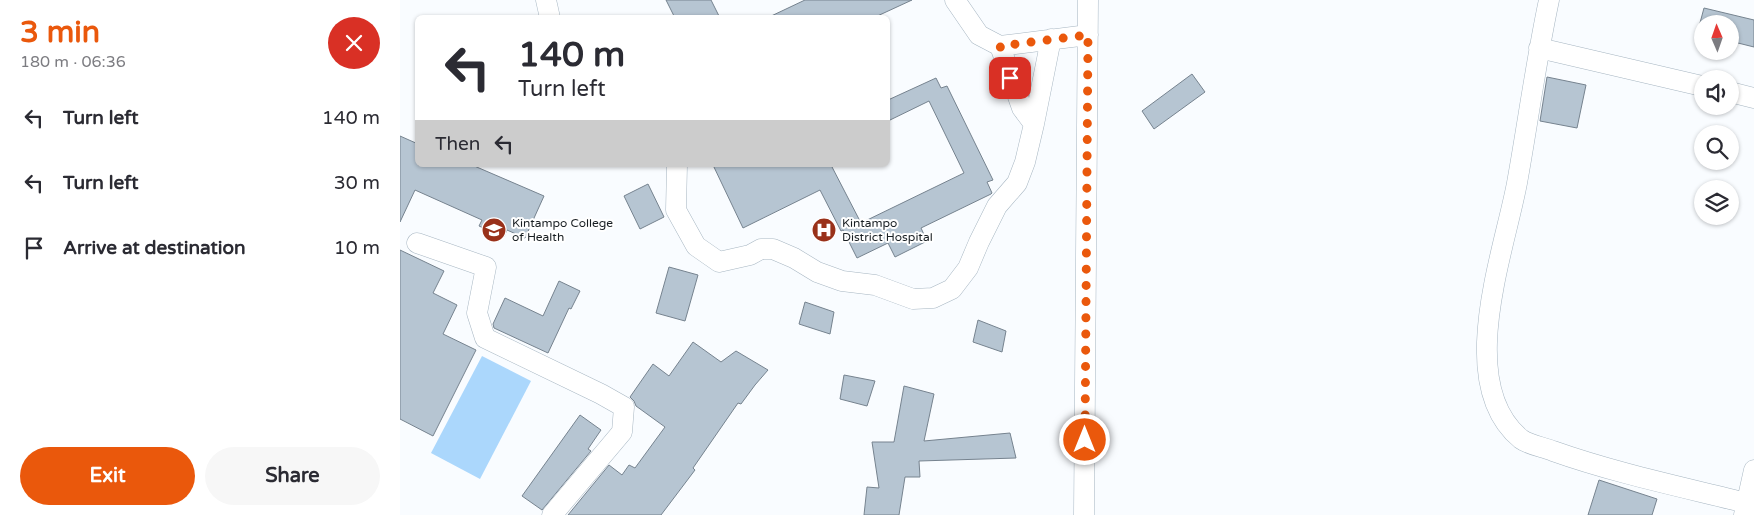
<!DOCTYPE html>
<html lang="en">
<head>
<meta charset="utf-8">
<style>
  body { margin:0; font-family:"Varela Round",sans-serif; background:#f7f7f7; color:#2b2b33; height:100vh; display:flex; flex-direction:column; font-size:19px; white-space:nowrap }
  * { box-sizing:border-box; margin:0 }
  p { font-size:16px; color:#7c7c81 }
  .icon { flex:none; width:28px; height:28px; fill:none; stroke:currentColor; stroke-width:2; stroke-linecap:round; stroke-linejoin:round }
  .map { position:relative; flex:1; overflow:hidden }
  .side { display:flex; flex-direction:column; background:#fff; width:400px }
  .side>* { flex:none }
  .banner { position:absolute; left:15px; top:15px; width:475px; height:152px; border-radius:8px; box-shadow:0 1px 4px #0004; background:#fff; color:#2b2b33; overflow:hidden }
  .needle { width:32px; rotate:358deg }
  .fabs { position:absolute; left:1294px; top:15px; display:grid; gap:10px }
  .fabs a { display:grid; place-items:center; width:45px; height:45px; border-radius:50%; background:#fff; box-shadow:0 1px 4px #0004; font-size:25px }
  .pin { position:absolute; display:grid; place-items:center; width:42px; height:42px; color:#fff; margin:-21px; border-radius:10px; box-shadow:0 2px 8px #0006 }
  .me { position:absolute; width:55px; margin:-28px; rotate:0deg; stroke-linejoin:round; filter:drop-shadow(0 0 4px #0008) }
  .turn { display:flex; align-items:center; gap:18px; height:105px; padding:0 20px; font-size:22px }
  .turn .icon { width:65px; height:65px; stroke-width:2.5 }
  .turn b { display:block; font-size:35px; line-height:42px }
  .then { display:flex; align-items:center; height:48px; padding:0 20px; background:#0003; gap:10px; font-size:19px }
  .round { display:grid; place-items:center; flex:none; width:52px; height:52px; border-radius:26px; background:#f7f7f7 }
  .overview { display:flex; align-items:center; justify-content:space-between; height:85px; padding:0 20px }
  h1 { font-size:30px; font-weight:700; line-height:38px; color:#ea580c }
  .primary-button { display:flex; gap:10px; margin-top:auto; padding:10px 20px }
  .primary-button a { flex:1; height:58px; border-radius:30px; background:#ea580c; color:#fff; font-size:20px; font-weight:700; line-height:58px; text-align:center }
  .primary-button a+a { background:#f7f7f7; color:#2b2b33 }
  ul { padding:0; list-style:none }
  li { display:flex; align-items:center; gap:15px; height:65px; padding:0 20px }
  li div { flex:1 }
  li b { display:block; font-size:19px }
  li em { font-style:normal }
  main { display:flex; flex:1; min-height:0 }
  .map>svg:first-child { display:block }
  .green { fill:#abd7fc }
  .building { fill:#b6c5d2; stroke:#76838f }
  .lines { fill:none; stroke-linecap:round; stroke-linejoin:round }
  .minor-casing { stroke:#a7b6c2; stroke-width:21 }
  .minor { stroke:#fff; stroke-width:20 }
  .route { stroke:#ea580c; stroke-width:9; stroke-dasharray:0 16.2 }
  .labels { text-anchor:middle; stroke-width:4; stroke-linejoin:round; paint-order:stroke }
  .poi-label { font-size:12px; fill:#181e22; stroke:#fff; text-anchor:start }
</style>
</head>
<body>
<main>
<section class="side">
<div class="overview"><div><h1>3 min</h1><p>180 m · 06:36</p></div><a class="round" style="background:#d93025;color:#fff"><svg class="icon" aria-label="close" viewBox="0 0 24 24"><path d="M6 6l12 12M18 6L6 18"/></svg></a></div>
<ul>
<li><svg class="icon" aria-label="left" viewBox="0 0 24 24"><path d="M17 20v-9H6M10 6l-5 5 5 5"/></svg><div><b>Turn left</b></div><em>140 m</em></li>
<li><svg class="icon" aria-label="left" viewBox="0 0 24 24"><path d="M17 20v-9H6M10 6l-5 5 5 5"/></svg><div><b>Turn left</b></div><em>30 m</em></li>
<li><svg class="icon" aria-label="arrive" viewBox="0 0 24 24"><path d="M6 21V4h12l-3 4 3 4H6"/></svg><div><b>Arrive at destination</b></div><em>10 m</em></li>
</ul>
<div class="primary-button"><a>Exit</a><a>Share</a></div>
</section>
<div class="map">
<svg width="1354" height="515" viewBox="0 0 1354 515">
  <rect width="100%" height="100%" fill="#f9fcff"/>
  <path class="green" d="M82 356 131 381 80 479 31 453Z"/>
  <path class="building" d="M266 0H311L320 18H275Z
    M405 0H512L473 18H367Z
    M1304 8 1354 20V47L1330 41V24H1302V35L1297 34Z
    M792 74 805 92 754 129 742 111Z
    M1147 77 1186 85 1177 128 1140 121Z
    M536 78 541 88 547 86 593 180 587 182 592 193 591 194 521 228 527 241 495 257 488 243 457 258 443 230 441 231 420 190 343 228 313 165H431L461 223 564 173 529 101 488 121V100Z
    M0 136 18 144V165H72L144 196 125 238 107 230 104 237 79 226 82 220 15 190 0 222Z
    M248 184 264 217 240 229 224 196Z
    M0 250 44 271 33 293 57 305 43 334 76 350 33 436 0 419Z
    M269 267 298 275 285 321 256 313Z
    M159 281 180 291 171 309 169 308 148 353 94 328 93 324 105 298 143 316Z
    M405 302 434 312 430 334 399 324Z
    M578 320 606 331 602 352 573 342Z
    M293 342 321 362 336 351 368 370 355 385 341 404 338 403 293 468 295 470 261 515H168L209 465 222 475 229 465 235 468 265 427 236 406 234 401 230 397 253 364 269 376Z
    M444 375 475 381 467 406 440 399Z
    M504 386 534 394 524 441 610 433 616 458 519 461 520 477H505L499 515H464L467 487 479 488 472 442H494Z
    M180 415 201 430 188 449 191 451 142 510 122 496Z
    M1199 480 1257 499 1252 515H1188Z"/>
  <g class="lines">
    <defs>
      <path id="minor" d="M146 0 150 18
        M555 0 579 35 600 46 688 35
        M1149 0C1136 61 1128 122 1117 183 1104 253 1054 384 1121 439 1129 445 1143 447 1153 451 1215 473 1282 487 1346 503
        M600 46 622 108 634 124
        M1139 48 1302 86
        M1330 92 1354 98
        M277 165 276 210 296 246 319 262 350 255 361 249H373L394 258 417 272 442 281 475 285 513 299 533 298 552 289 568 268 579 242 597 206 617 183 625 162 634 124 651 39
        M17 243 86 267 77 313 85 338 201 394 224 407 222 432 152 515
        M684 515 688 0
        M1344 515 1354 470"/>
    </defs>
    <use href="#minor" class="minor-casing"/>
    <use href="#minor" class="minor"/>
  </g>
  <g class="lines">
    <path class="route" d="M610 78 600 46 688 35 685 440"/>
  </g>
  <defs>
    <symbol id="school-disc" viewBox="-11 -11 22 22"><circle r="9.5" fill="#99311a" stroke="#fff"/><path d="M0-5L7-2L0 1L-7-2ZM-4 1L0 2.5L4 1V4Q0 6-4 4Z" fill="#fff"/></symbol>
    <symbol id="hospital-disc" viewBox="-11 -11 22 22"><circle r="9.5" fill="#99311a" stroke="#fff"/><path d="M-5-5h3v3.5h4V-5h3V5h-3V1.5h-4V5h-3Z" fill="#fff"/></symbol>
  </defs>
  <g fill-rule="evenodd">
    <use href="#school-disc" x="80" y="216" width="28" height="28"/>
    <use href="#hospital-disc" x="410" y="216" width="28" height="28"/>
  </g>
  <g class="labels">
    <g class="poi-label">
      <text x="112" y="227">Kintampo College<tspan x="112" dy="14">of Health</tspan></text>
      <text x="442" y="227">Kintampo<tspan x="442" dy="14">District Hospital</tspan></text>
    </g>
  </g>
</svg>
<div class="fabs">
<a><svg class="needle" viewBox="-14 -14 28 28"><path d="M0-13l5 13h-10z" fill="#e53935"/><path d="M0 13l5-13h-10z" fill="#7c7c81"/></svg></a>
<a><svg class="icon" aria-label="sound" viewBox="0 0 24 24"><path d="M4 9h4l5-4v14l-5-4H4zM17 9q2 3 0 6"/></svg></a>
<a><svg class="icon" aria-label="search" viewBox="0 0 24 24"><circle cx="10" cy="10" r="6"/><path d="M15 15l6 6"/></svg></a>
<a><svg class="icon" aria-label="layers" viewBox="0 0 24 24"><path d="M12 4l9 5-9 5-9-5zM3 14l9 5 9-5"/></svg></a>
</div>
<div class="pin" style="left:610px;top:78px;background:#d93025"><svg class="icon" aria-label="arrive" viewBox="0 0 24 24"><path d="M6 21V4h12l-3 4 3 4H6"/></svg></div>
<svg class="me" style="left:685px;top:440px" viewBox="-20 -20 40 40"><circle r="17" fill="#ea580c" stroke="#fff" stroke-width="3"/><path d="M0-11L8 9 0 5-8 9z" fill="#fff"/></svg>
<div class="banner">
<div class="turn"><svg class="icon" aria-label="left" viewBox="0 0 24 24"><path d="M17 20v-9H6M10 6l-5 5 5 5"/></svg><div><b>140 m</b>Turn left</div></div>
<div class="then">Then<svg class="icon" aria-label="left" viewBox="0 0 24 24"><path d="M17 20v-9H6M10 6l-5 5 5 5"/></svg></div>
</div>
</div>
</main>
</body>
</html>
